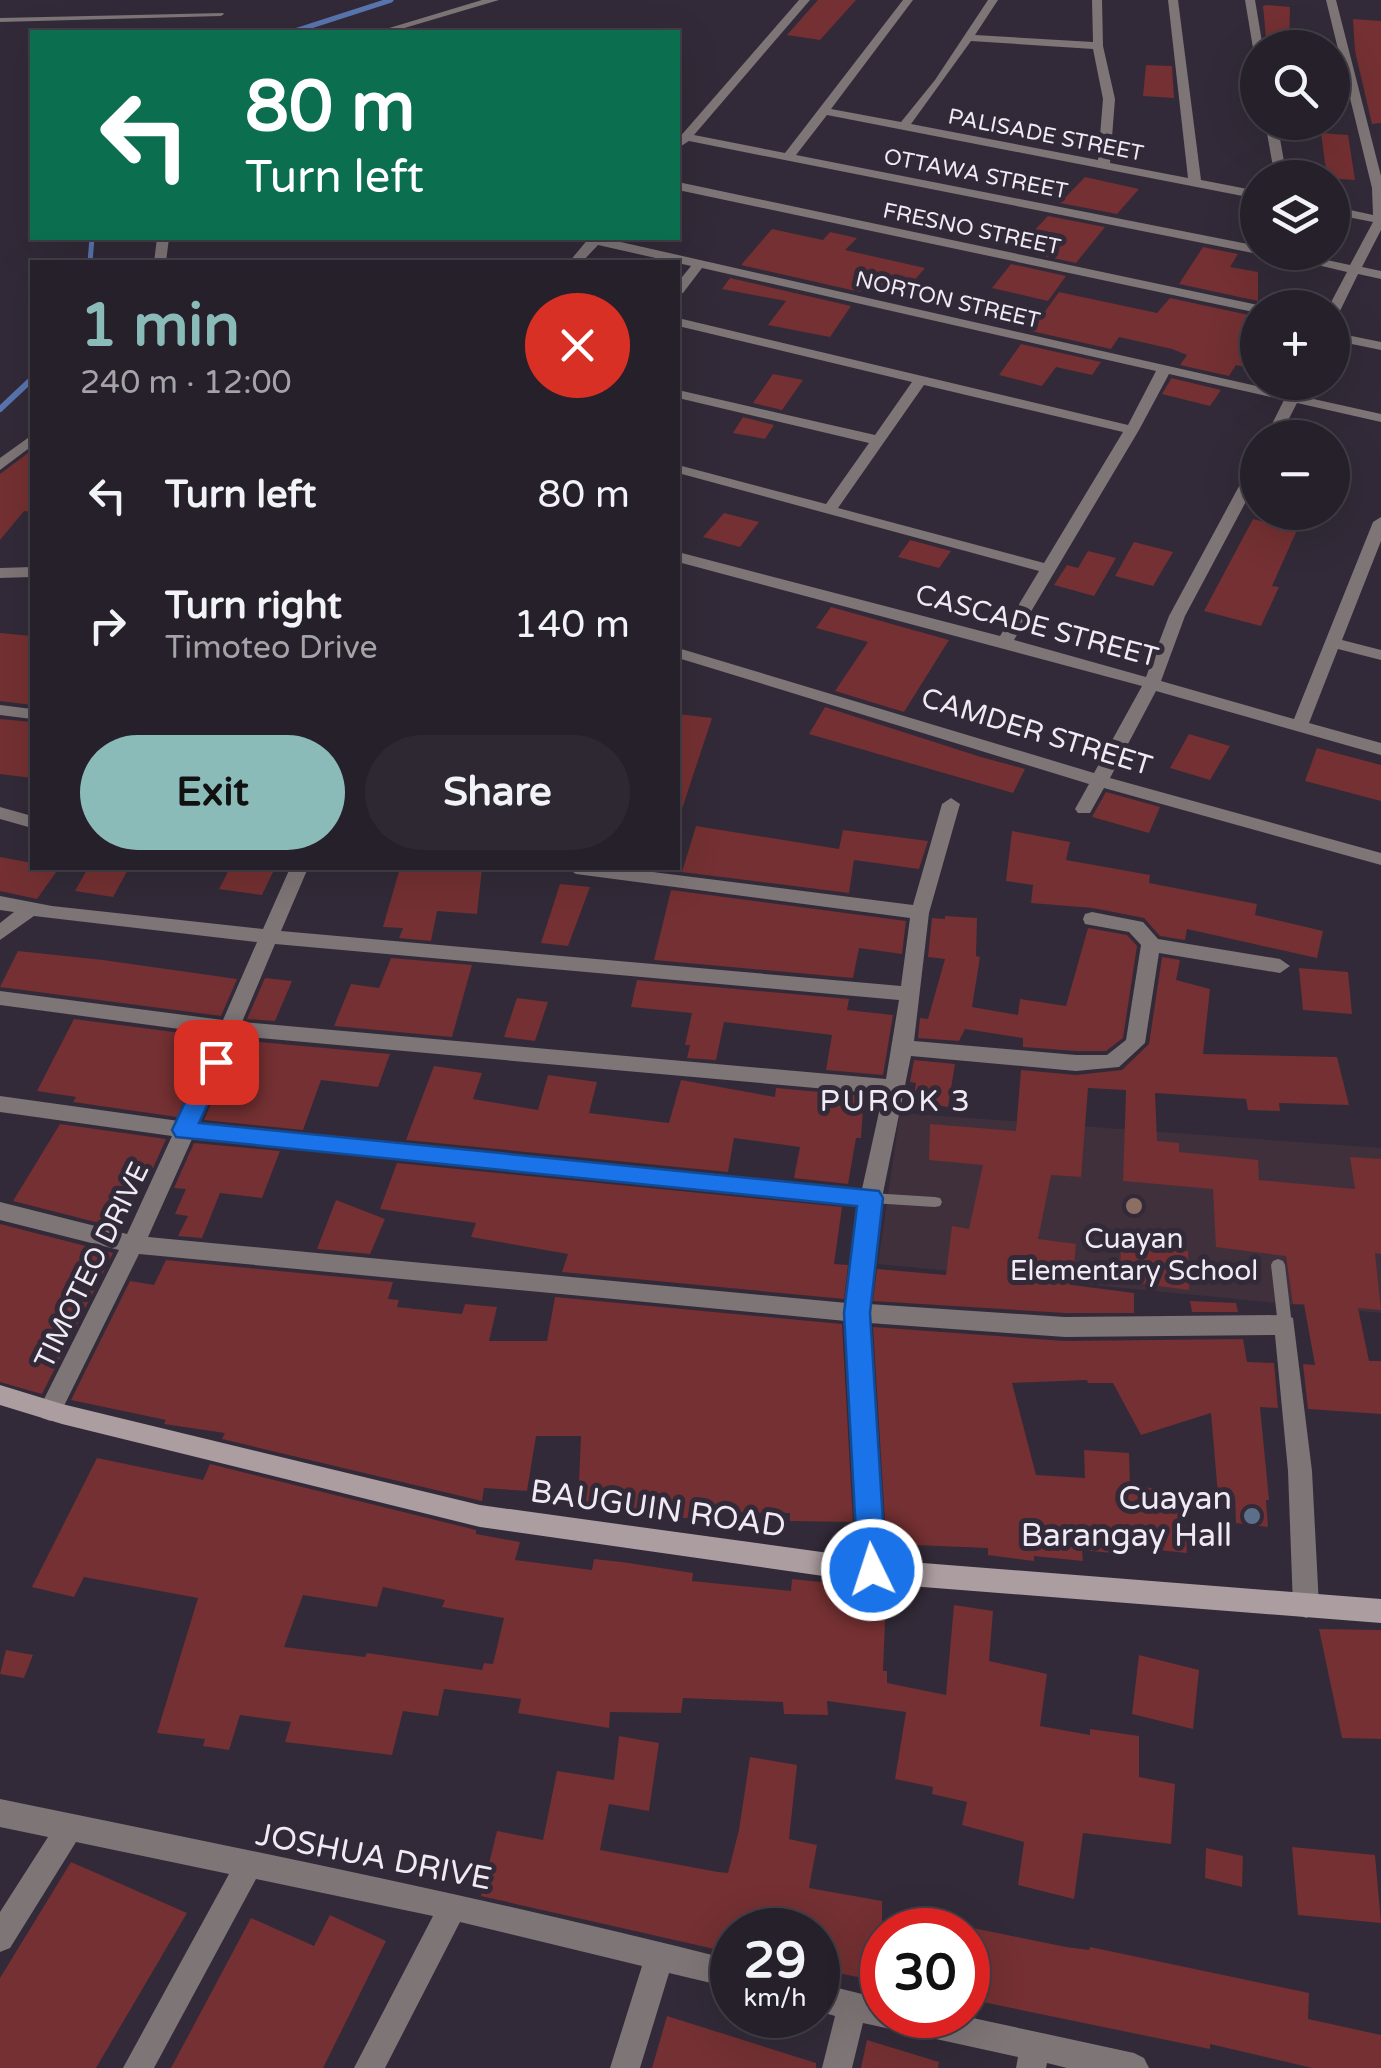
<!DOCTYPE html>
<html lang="en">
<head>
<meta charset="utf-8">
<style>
  body { margin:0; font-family:"Varela Round",sans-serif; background:#2e2832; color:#f1f3f6; height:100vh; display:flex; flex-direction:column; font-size:38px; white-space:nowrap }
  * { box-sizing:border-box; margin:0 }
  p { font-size:32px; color:#a4a3a8 }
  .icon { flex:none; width:55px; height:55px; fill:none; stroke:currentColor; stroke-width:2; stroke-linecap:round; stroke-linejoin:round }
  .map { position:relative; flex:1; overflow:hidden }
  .side { position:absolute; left:30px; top:260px; width:650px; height:610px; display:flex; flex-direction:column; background:#26202a; border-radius:0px; box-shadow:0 10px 40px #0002,0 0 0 2px #423e47 }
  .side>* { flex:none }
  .hud { position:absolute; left:30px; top:30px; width:650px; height:210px; border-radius:0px; box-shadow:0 10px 40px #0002,0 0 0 2px #423e47; background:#0b6e4f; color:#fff; overflow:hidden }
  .controls { position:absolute; left:1240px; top:30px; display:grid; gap:20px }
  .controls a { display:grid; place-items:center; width:110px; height:110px; border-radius:50%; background:#26202a; box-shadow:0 10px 40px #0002,0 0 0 2px #423e47; font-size:50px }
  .speed { position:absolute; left:710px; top:1908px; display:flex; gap:20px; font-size:50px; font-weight:700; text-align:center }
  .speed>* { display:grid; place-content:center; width:130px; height:130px; border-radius:50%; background:#26202a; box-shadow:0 10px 40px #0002,0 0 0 2px #423e47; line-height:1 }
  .speed small { font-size:25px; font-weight:400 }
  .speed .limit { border:15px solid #d22; background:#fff; color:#111 }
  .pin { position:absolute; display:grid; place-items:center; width:85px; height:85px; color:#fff; margin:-42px; border-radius:20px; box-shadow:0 5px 15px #0006 }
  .me { position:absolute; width:110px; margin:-55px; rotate:356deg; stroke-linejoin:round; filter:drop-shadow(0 0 8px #0008) }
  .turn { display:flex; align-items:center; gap:35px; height:210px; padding:0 50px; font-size:45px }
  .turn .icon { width:130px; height:130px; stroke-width:2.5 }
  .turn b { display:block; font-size:70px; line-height:85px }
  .round { display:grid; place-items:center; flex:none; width:105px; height:105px; border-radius:52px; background:#2e2832 }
  .summary { display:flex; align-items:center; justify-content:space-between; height:170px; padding:0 50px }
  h1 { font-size:60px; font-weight:700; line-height:75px; color:#8bbbb9 }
  .action { display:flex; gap:20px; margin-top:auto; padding:20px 50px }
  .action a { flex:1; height:115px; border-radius:60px; background:#8bbbb9; color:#111; font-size:40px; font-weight:700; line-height:115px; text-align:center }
  .action a+a { background:#2e2832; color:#f1f3f6 }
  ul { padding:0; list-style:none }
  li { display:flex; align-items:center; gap:30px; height:130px; padding:0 50px }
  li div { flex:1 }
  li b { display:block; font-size:38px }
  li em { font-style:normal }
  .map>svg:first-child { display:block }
  .education { fill:#40303b }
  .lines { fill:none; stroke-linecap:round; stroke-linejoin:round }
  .stream-far1 { stroke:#5975af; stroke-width:5 }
  .stream { stroke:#5975af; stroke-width:6 }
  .building { fill:#743032; fill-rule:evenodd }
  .lane { fill:#7e7577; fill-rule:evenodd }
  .street { fill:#7e7577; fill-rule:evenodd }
  .secondary { fill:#ac9da0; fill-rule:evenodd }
  .route { fill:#1a73e8; stroke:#114b97; stroke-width:2.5 }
  .education-dot { fill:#8d6e63; stroke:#322a38; stroke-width:4 }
  .service-dot { fill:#5c6f8a; stroke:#322a38; stroke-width:4 }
  .labels { text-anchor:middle; stroke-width:10; stroke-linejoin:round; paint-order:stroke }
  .far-street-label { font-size:22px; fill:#efeaf3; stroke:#322a38 }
  .street-label { font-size:28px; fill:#efeaf3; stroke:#322a38 }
  .poi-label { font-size:28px; fill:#efeaf3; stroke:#322a38 }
  .neighbourhood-label { font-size:30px; letter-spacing:2.5px; fill:#efeaf3; stroke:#322a38 }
  .near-poi-label { font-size:32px; fill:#efeaf3; stroke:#322a38; text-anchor:end }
  .near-street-label { font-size:32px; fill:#efeaf3; stroke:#322a38 }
</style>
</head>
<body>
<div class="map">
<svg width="1381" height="2068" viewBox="0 0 1381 2068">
  <rect width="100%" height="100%" fill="#322a38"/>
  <path class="education" d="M900 1113 1381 1148V1313L878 1264Z"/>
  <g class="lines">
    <path class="stream-far1" d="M292 32 391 0
      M90 262 92 238"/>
    <path class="stream" d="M0 409 32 379"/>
  </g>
  <path class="building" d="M818 0H856L820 40 787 35Z
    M1266 5 1290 7 1289 48H1267L1263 6Z
    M1353 19 1381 21V123L1372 124 1355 51Z
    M1146 65 1172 66 1174 98 1143 96Z
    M1321 133 1348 135 1355 180 1327 178Z
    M1085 177 1139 189 1117 214 1060 203Z
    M1048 216 1105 227 1076 263 1021 251 1031 239 1027 238Z
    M772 229 823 240 830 232 857 238 845 250 925 268 906 290 868 282 860 292 741 265Z
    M1203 247 1238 254 1230 267 1258 272V301L1179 284Z
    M1011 264 1066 276 1048 301 992 288Z
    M730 278 851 306 830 337 768 325 786 301 722 289Z
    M1059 292 1157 313 1170 298 1258 317V370L1236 365 1229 376 1180 365 1187 355 1172 349 1119 337 1111 349 1031 331Z
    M1021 344 1101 362 1092 375 1056 367 1042 386 999 375Z
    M773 374 803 380 782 410 753 403Z
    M1171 379V378L1221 390 1210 406 1162 394Z
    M743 417 774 425 765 439 733 433Z
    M32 450V512L24 511 0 540V474Z
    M724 513 759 522 740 547 703 537Z
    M1253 519 1297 530 1272 586 1279 587 1261 626 1204 611Z
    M910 540 951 551 939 568 898 557Z
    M1134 542 1173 552 1153 586 1115 576Z
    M1088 551 1116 558 1094 596 1054 585 1067 565 1078 568Z
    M831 607 949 640 904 712 835 691 868 642 816 628Z
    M0 633 32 636V705L0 701Z
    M825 707 981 757 1025 769 1013 793 809 734Z
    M678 714 712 718 682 809 678 808Z
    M0 719 32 722V778L0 774Z
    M1189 734 1230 746 1210 780 1170 768Z
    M1317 748 1381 765V801L1305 781Z
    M1106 792 1160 807 1149 833 1092 817Z
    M696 826 839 849 843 830 928 841 919 869 854 860 849 893 682 872Z
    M1012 831 1070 842 1066 860 1150 875 1149 883 1257 904 1255 915 1323 931 1317 958 1187 929 1185 940 1160 936 1144 918 1093 908 1031 903 1033 885 1006 881Z
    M0 857 32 863V868H59L37 899 0 891Z
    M88 868H129L113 897 75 891Z
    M230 868H275L262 895 219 889Z
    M400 868H482L477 914 437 911 431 941 399 938 403 928 383 927Z
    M560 884 590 887 568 946 541 943Z
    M671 890 906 921 902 954 859 948 853 978 654 960Z
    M945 916 977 918 976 956 980 957 972 1007 1018 1015 1020 999 1066 1006 1088 928 1127 935 1137 946 1123 1038 1106 1051H1076L1023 1047V1038L965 1029 959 1041 918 1038 920 1018 928 1019 945 959 928 957 932 918 945 919Z
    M18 951 103 960 237 979 221 1016 0 987Z
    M1162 957 1180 960 1176 980 1210 989 1203 1054 1337 1057 1349 1105 1279 1103 1280 1111 1248 1110 1246 1099 1155 1093 1157 1141 1179 1143V1152L1258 1160 1259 1180 1355 1189 1350 1157 1381 1159V1254L1375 1253 1381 1310 1358 1308 1369 1361H1381V1414L1308 1409 1303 1364 1315 1365 1304 1304H1293L1286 1256 1216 1247 1213 1189 1123 1181 1126 1090 1088 1088 1081 1177 1051 1175 1038 1239 1076 1244 1072 1285 1134 1293V1313H1065L873 1301 877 1269 946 1275 952 1226 969 1229 983 1165 929 1160 930 1124 1016 1131 1021 1070 1076 1075 1122 1070 1149 1044Z
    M391 958 472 965 452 1037 334 1026 351 984 379 988Z
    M1299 968 1348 972 1352 1014 1303 1010Z
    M265 978 292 981 275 1021 247 1019Z
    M637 980 849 999 847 1010 893 1015 883 1075 826 1070 832 1035 724 1022 716 1060 687 1058 690 1045H685L692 1013 631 1007Z
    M517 998 548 1002 535 1041 504 1037Z
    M74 1019 212 1037 177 1117 73 1102 76 1097 37 1091Z
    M238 1040 390 1054 378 1087 321 1080 303 1130 204 1120Z
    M914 1060 955 1064 948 1107 913 1101 916 1083 910 1082Z
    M434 1066 482 1073 473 1099 538 1110 548 1075 597 1082 589 1113 669 1123 681 1080 775 1097 776 1088 864 1096 861 1138H856L848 1184 794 1178 800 1147 734 1138 728 1172 406 1140Z
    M60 1124 166 1139 146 1184H138L115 1227 13 1201Z
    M194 1143 280 1151 262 1198 220 1193 202 1238 178 1236 188 1216 175 1214 186 1189 174 1188Z
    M397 1163 842 1207 834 1264 848 1265 844 1299 562 1272 568 1254 471 1237 476 1223 380 1209Z
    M336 1200 385 1219 370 1254 317 1249Z
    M0 1224 113 1253 42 1394 0 1382Z
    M1121 1243 1188 1251 1189 1290 1120 1281Z
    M166 1260 393 1282 388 1299 399 1300 397 1307 462 1314 465 1304 497 1307 489 1341H547L555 1297 842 1324 853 1522 790 1521V1513L716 1512V1518H654L626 1515 628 1504H578L581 1436H536L527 1491 484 1488 482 1501 222 1439 225 1433 164 1424 166 1420 71 1400 130 1281 154 1285Z
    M1190 1301 1236 1303 1238 1312H1192Z
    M873 1327 1065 1341 1243 1339 1247 1362 1274 1363 1278 1408 1260 1407 1269 1500H1266L1268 1527 1236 1523 1235 1497 1218 1495 1211 1413 1141 1435 1113 1383H1088L1087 1380 1012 1383 1036 1475 1085 1478 1084 1450 1129 1453 1130 1486 1183 1491 1187 1553 1129 1547 1130 1555 1082 1550 1083 1561 1034 1556V1561L988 1555V1548L889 1544V1522H885Z
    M97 1458 203 1480 210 1464 476 1530V1534L520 1542 515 1560 592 1570 594 1559 622 1562 693 1573 692 1581 791 1591 792 1579 840 1584V1592L886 1596 883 1671H887V1683L946 1695 954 1605 993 1611 989 1661 1047 1674 1040 1726 1090 1735V1729L1139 1736V1777L1175 1784 1171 1844 1083 1833 1074 1899 1018 1885 1024 1842 962 1825 967 1802 932 1794 933 1787 895 1779 906 1712 827 1701 828 1715 784 1714 783 1702 683 1698 681 1713 610 1712 609 1728 518 1713 521 1699 444 1689 438 1716 403 1711 392 1755 285 1742 291 1722 240 1715 229 1750 203 1746 205 1739 157 1733 198 1598 84 1577 74 1597 32 1587ZM383 1587 445 1600 442 1607 504 1618 493 1664 484 1663 482 1670 367 1653 365 1657 284 1647 303 1595 377 1607Z
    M1319 1629 1381 1630V1739L1342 1738Z
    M6 1650 33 1655 24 1678 0 1674Z
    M1139 1655 1199 1670 1193 1729 1132 1714Z
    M619 1736 659 1743 649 1811 609 1804 600 1850 718 1872 728 1873 739 1830 750 1757 797 1765 789 1839 817 1845 809 1888 882 1901V1982L818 1969V1930H732V1953L481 1896 497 1831 543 1840 557 1771 614 1780Z
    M1292 1847 1375 1855 1381 1923 1298 1915Z
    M1206 1848 1243 1856 1242 1887 1205 1878Z
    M71 1862 187 1913 96 2068H0V1978Z
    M330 1915 386 1941 323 2068H171L251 1918 314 1946Z
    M968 1927 1066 1947 1089 1950 1090 1947 1309 1993 1308 2019 1381 2035V2068H1312L1210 2044V2049L968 1999Z
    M667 2016 816 2063V2068H652Z
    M867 2040 939 2062 938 2068H861Z"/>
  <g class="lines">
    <path class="lane" d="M223 13 224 14 221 16 0 22V18Z
      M871 1193 935 1197 940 1198 942 1202 940 1206 935 1207 871 1203 866 1202 864 1198 866 1194Z
      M1278 1259 1283 1261 1285 1265 1292 1325 1290 1329 1285 1331 1280 1329 1278 1325 1271 1265 1273 1261Z"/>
    <path class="street" d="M482 0H499L391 32H376Z
      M799 0H810L694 135 785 153 903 0H913L831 109 901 122 935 80 988 0H998L975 35 1093 42 1092 0H1102L1103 46 1115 99 1110 163 1188 178 1168 0H1178L1201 180 1258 191V199L827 115 796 155 1258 246V252H1263L1258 254 689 141 678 148V139ZM971 41 1093 49 1103 99 1098 160 911 124Z
      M1245 0H1255L1263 48H1258V51L1253 48Z
      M1326 0H1336L1381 176V230L1362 267 1381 271V279L1358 274 1339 313 1332 317V308H1328L1347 272 1263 252H1290L1350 265 1373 222 1332 214V206L1373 215 1372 188Z
      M1265 122H1277L1287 178H1275Z
      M678 182 1258 305 1264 308H1258V313L678 190Z
      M157 238H169L166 262H154Z
      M589 238H603L1288 393 1293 382H1307L1300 396 1381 414V422L1297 403 1279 438H1265L1284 400 1169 374 1139 430 1014 640 1146 677 1169 616 1251 464 1258 460V479L1185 616 1161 681 1294 719 1373 522 1381 517V541L1342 640 1381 650V660L1338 649 1309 723 1381 743V755L1156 691 1110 778 1381 853V865L1104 788 1090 813H1078L1075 809 1089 784 678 658V648L1094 773 1142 686 678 562V552L1000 636 1039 571 678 473V465L826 504 869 443 678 398V390L875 435 912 382 678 326V318L1128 425 1156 371 702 268 683 293 678 294V282L691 266 598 245 582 262H569ZM924 385 1123 432 1044 563 838 508Z
      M1332 332 1381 342V350L1332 340Z
      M32 435V446L0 470V458Z
      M32 567V577L0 578V568Z
      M0 705 32 709V719L0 715Z
      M951 798 960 804 929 913 914 1041 1076 1055H1107L1126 1040 1141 945 1129 932 1085 924 1083 919 1085 914 1092 912 1143 922 1158 939 1280 959 1290 966 1280 973 1159 953 1145 1043 1119 1067 1076 1071 911 1056 882 1198 869 1304 1065 1317 1285 1315 1293 1318 1312 1471 1319 1606 1315 1614 1306 1618 1297 1614 1293 1606 1288 1471 1275 1335 1065 1337 869 1323 884 1571 881 1579 872 1583 863 1579 860 1571 846 1321 139 1254 58 1418 50 1421 42 1418 38 1411 119 1250 0 1220V1202L127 1234 172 1136 0 1112V1096L179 1121 217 1034 0 1005V991L223 1020 257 942 34 916 0 940V923L14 912 0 910V896L52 906 263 929 290 868H308L281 931 901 986 910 918 576 874 567 868H621L913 905 942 804ZM275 944 899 1000 886 1079 242 1022ZM236 1036 883 1094 862 1189 199 1123ZM192 1139 859 1205 847 1303 148 1237Z
      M0 807 32 816V828L0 819Z
      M0 1799C245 1849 492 1899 732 1960V1988L669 1973 640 2068H610L642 1966 460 1922 385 2068H354L433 1916 256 1879 154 2068H123L229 1874 76 1842 10 1948 0 1952V1912L48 1837 0 1827Z
      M818 1983 882 1999V2015H959L1134 2053 1144 2058 1149 2068H1067L1047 2063 1046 2068H1016L1018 2057 863 2023 852 2068H822L835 2016 818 2011Z"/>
    <path class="secondary" d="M0 1385 62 1404 480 1505 872 1559 1381 1599V1623L872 1583 480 1527 62 1424 0 1405Z"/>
  </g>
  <path class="route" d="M216 1053 227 1062 199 1123 879 1191 883 1198 870 1313 886 1570 882 1580 872 1584 862 1580 858 1570 844 1313 857 1206 176 1137 172 1130 207 1056Z"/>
  <circle class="education-dot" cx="1134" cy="1206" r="10"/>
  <circle class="service-dot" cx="1252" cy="1516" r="10"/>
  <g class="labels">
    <g class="far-street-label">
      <text transform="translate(1046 134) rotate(11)" y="8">PALISADE STREET</text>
      <text transform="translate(976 173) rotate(11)" y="8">OTTAWA STREET</text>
      <text transform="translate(972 228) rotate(12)" y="8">FRESNO STREET</text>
      <text transform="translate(948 299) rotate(13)" y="8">NORTON STREET</text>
    </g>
    <g class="street-label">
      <text transform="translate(1037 625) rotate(15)" y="10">CASCADE STREET</text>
      <text transform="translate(1037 731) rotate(17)" y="10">CAMDER STREET</text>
      <text transform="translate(91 1265) rotate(-64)" y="10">TIMOTEO DRIVE</text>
    </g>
    <g class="poi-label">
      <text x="1134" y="1248">Cuayan<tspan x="1134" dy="32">Elementary School</tspan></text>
    </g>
    <g class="neighbourhood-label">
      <text x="896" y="1111">PUROK 3</text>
    </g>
    <g class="near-poi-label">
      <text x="1232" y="1509">Cuayan<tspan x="1232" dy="37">Barangay Hall</tspan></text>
    </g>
    <g class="near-street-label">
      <text transform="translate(658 1508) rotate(8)" y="11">BAUGUIN ROAD</text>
      <text transform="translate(374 1856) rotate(11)" y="11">JOSHUA DRIVE</text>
    </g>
  </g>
</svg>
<div class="controls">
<a><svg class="icon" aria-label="search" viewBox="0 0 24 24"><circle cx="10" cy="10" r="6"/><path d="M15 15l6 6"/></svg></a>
<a><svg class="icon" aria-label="layers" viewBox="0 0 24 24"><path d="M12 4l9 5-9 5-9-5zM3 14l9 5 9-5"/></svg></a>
<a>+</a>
<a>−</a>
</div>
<div class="speed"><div>29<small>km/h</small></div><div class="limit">30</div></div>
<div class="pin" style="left:216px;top:1062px;background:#d93025"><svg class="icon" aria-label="arrive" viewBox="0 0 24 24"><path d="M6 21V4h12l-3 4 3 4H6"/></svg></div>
<svg class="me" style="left:872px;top:1570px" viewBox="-20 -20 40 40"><circle r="17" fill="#1a73e8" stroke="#fff" stroke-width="3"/><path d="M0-11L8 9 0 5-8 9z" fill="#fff"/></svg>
<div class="hud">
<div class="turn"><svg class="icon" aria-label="left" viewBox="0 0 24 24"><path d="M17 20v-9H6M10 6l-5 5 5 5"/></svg><div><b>80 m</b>Turn left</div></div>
</div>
<section class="side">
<div class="summary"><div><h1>1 min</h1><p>240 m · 12:00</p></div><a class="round" style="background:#d93025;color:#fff"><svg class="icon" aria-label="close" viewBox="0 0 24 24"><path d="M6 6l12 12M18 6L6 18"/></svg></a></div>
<ul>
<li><svg class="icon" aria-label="left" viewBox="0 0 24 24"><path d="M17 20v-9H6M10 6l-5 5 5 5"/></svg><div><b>Turn left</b></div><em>80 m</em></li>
<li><svg class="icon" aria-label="right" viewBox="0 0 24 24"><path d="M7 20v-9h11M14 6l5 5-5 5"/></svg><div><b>Turn right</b><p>Timoteo Drive</p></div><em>140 m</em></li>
</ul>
<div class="action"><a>Exit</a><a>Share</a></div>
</section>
</div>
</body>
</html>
